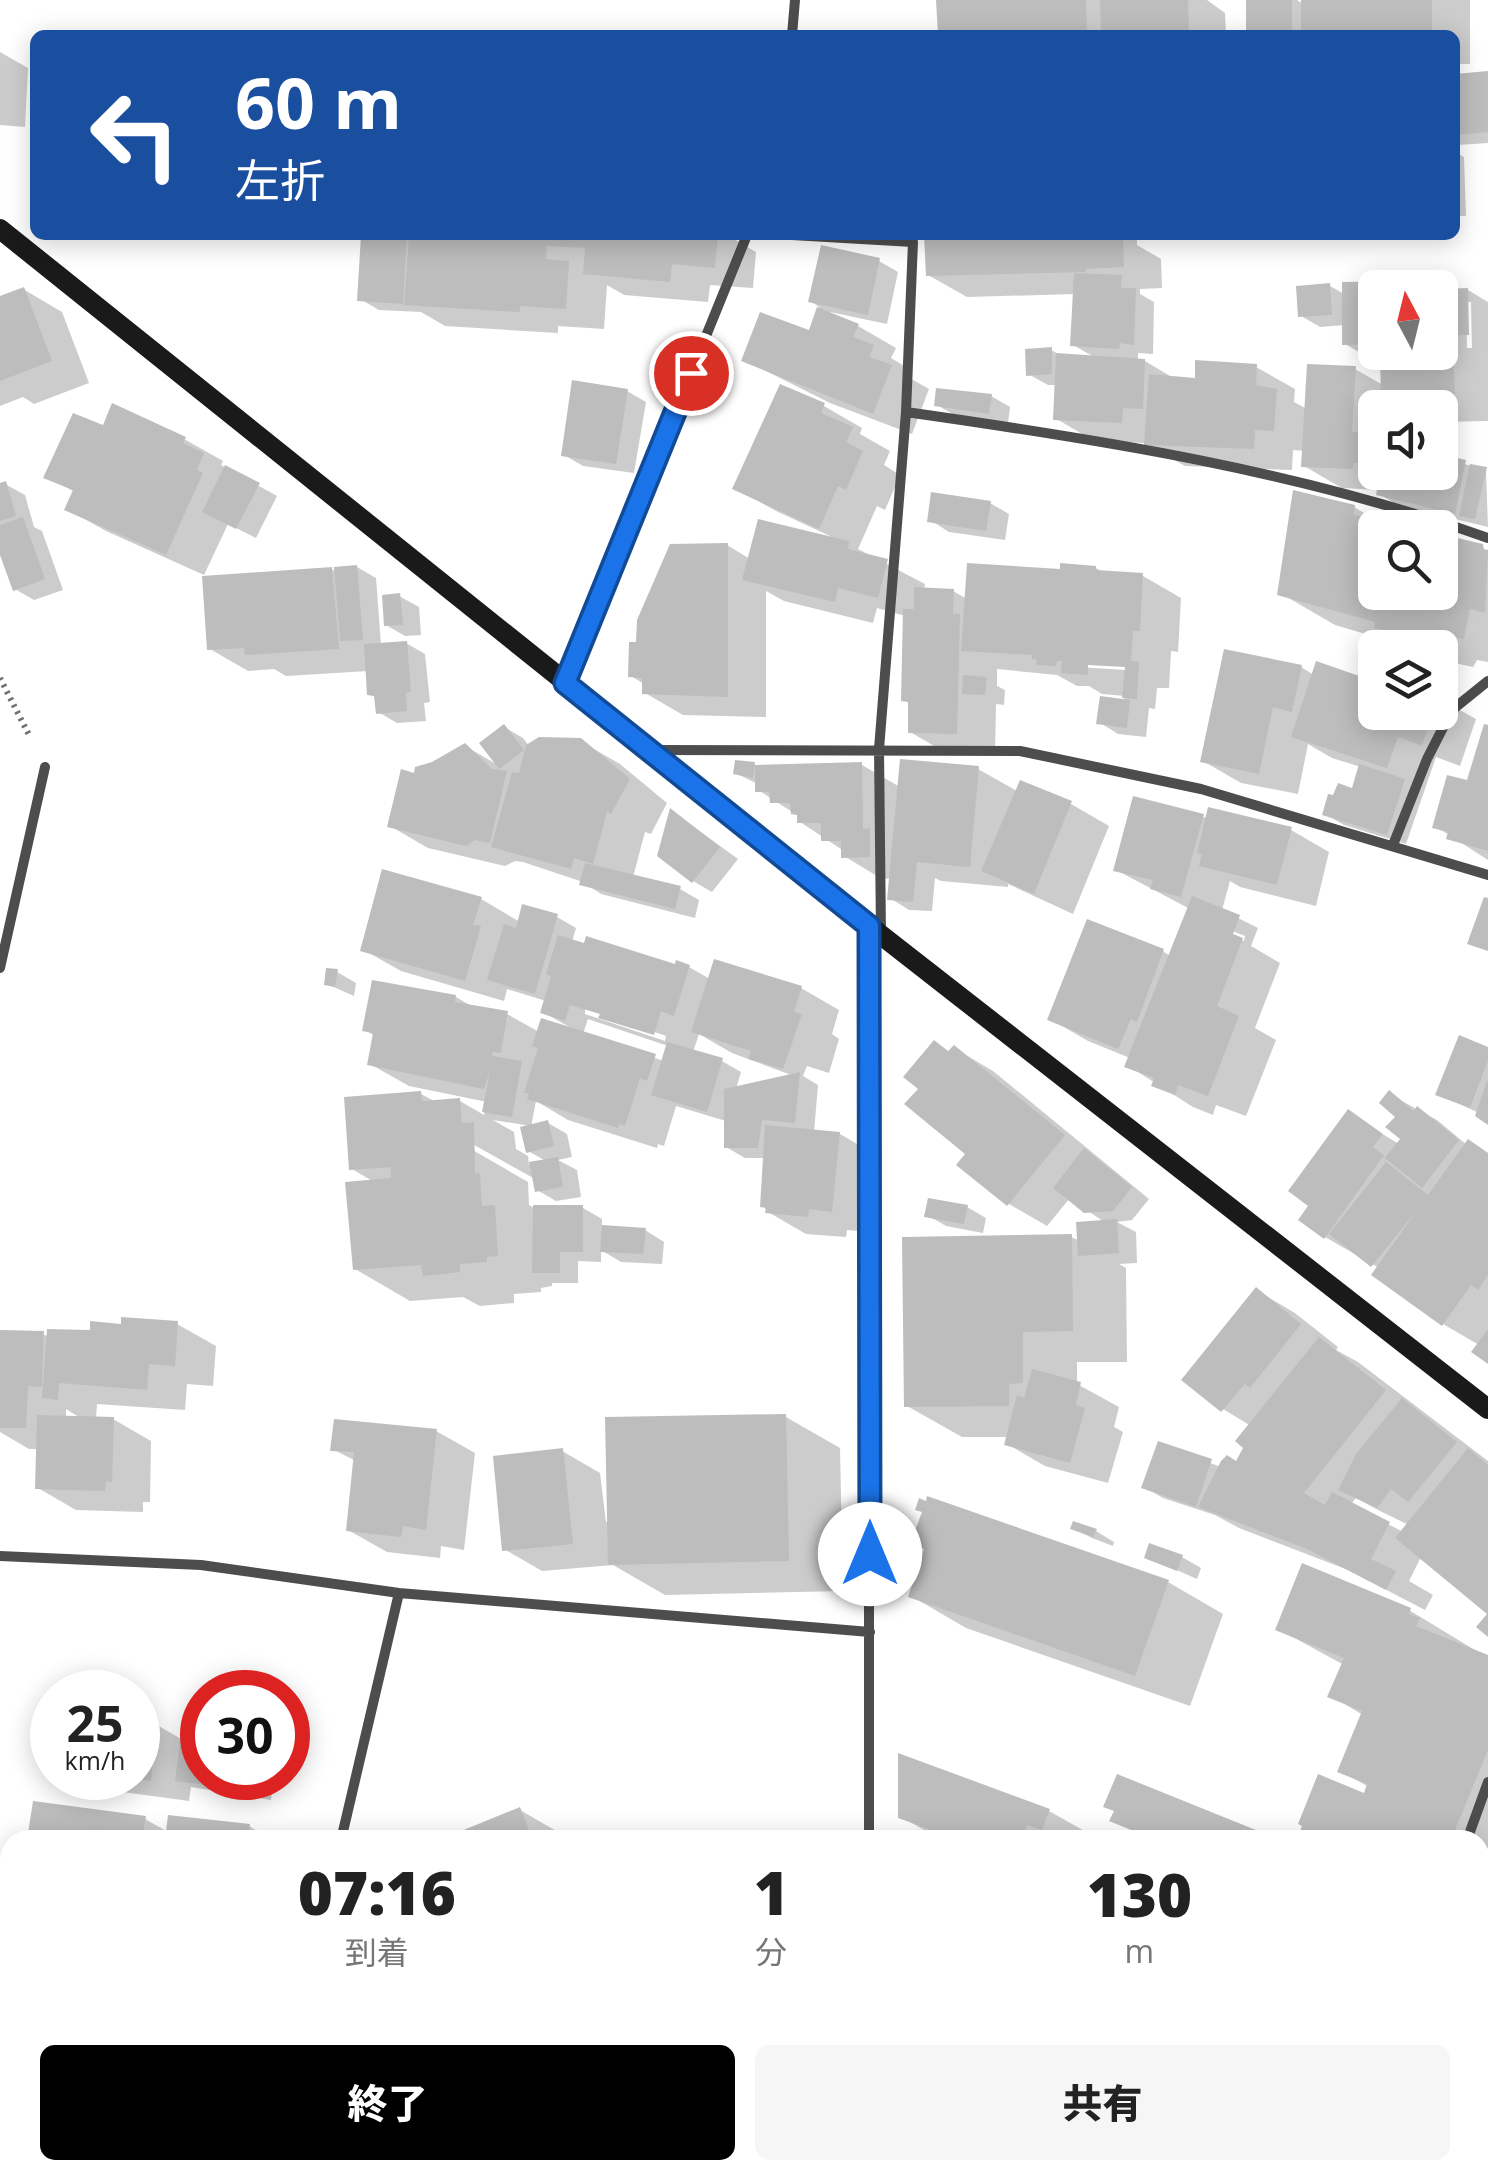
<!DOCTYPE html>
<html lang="ja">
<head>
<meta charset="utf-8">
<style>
  body { margin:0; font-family:"Open Sans","Noto Sans JP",sans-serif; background:#f6f6f6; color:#222; height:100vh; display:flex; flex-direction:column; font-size:38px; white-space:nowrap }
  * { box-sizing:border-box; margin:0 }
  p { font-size:32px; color:#767676 }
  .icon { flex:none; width:55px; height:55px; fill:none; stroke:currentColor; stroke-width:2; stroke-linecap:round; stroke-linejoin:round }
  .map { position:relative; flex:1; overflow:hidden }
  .details { position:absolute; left:0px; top:1830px; width:1490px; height:350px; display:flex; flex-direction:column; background:#fff; border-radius:30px 30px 0 0; box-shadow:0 5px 25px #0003 }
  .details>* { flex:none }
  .hud { position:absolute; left:30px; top:30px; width:1430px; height:210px; border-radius:15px; box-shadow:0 5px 25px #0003; background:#1a4fa0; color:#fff; overflow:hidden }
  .needle { width:65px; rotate:353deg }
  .controls { position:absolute; left:1358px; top:270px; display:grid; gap:20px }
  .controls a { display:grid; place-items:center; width:100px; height:100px; border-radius:15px; background:#fff; box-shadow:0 5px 25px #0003; font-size:50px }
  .speed { position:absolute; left:30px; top:1670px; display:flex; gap:20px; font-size:50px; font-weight:700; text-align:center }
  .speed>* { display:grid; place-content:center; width:130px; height:130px; border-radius:50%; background:#fff; box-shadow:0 5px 25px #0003; line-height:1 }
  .speed small { font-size:25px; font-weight:400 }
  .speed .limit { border:15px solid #d22; background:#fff; color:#111 }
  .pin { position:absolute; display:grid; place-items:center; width:85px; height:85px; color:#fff; margin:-42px; border:5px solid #fff; border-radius:50%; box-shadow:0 2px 10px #0007 }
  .me { position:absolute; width:110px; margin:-55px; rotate:0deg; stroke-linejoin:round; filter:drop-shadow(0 0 8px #0008) }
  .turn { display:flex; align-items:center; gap:35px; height:210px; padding:0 40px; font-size:45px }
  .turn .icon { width:130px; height:130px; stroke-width:2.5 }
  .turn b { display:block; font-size:70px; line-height:85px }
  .eta { display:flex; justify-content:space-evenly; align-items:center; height:170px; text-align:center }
  .eta b { font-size:60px; font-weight:800; line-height:70px }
  .button { display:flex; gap:20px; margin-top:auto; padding:20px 40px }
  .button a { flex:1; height:115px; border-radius:15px; background:#000; color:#fff; font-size:40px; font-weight:800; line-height:115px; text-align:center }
  .button a+a { background:#f6f6f6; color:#222 }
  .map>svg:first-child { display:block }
  .shadow { fill:#0003; fill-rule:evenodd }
  .building { fill:#bdbdbd }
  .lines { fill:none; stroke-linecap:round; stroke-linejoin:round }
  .path { stroke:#6f6f6f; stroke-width:6; stroke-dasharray:2.5 5; stroke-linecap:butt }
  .street { stroke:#4d4d4d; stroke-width:10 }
  .secondary { stroke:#1a1a1a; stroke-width:20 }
  .route-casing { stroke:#114b97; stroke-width:25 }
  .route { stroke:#1a73e8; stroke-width:18 }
</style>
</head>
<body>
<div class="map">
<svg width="1488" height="2180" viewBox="0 0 1488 2180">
  <rect width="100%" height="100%" fill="#fff"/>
  <path class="shadow" d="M939 0H1207L1225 13 1226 35H940Z
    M1248 0H1297L1303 4V0H1470V64H1455V35H1248Z
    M0 52 28 68 25 127 0 125Z
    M1488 73V143L1458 145 1455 144V76Z
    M1455 152 1464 157 1466 216H1455Z
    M363 235H727L756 252 753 288 710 285 708 302 624 295 607 285 604 329 558 326V333L445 326 421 312 379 310 360 299Z
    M927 235H1137V245L1161 259 1162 288 1140 289V294L1154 302 1153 354 1138 353V361H1145L1175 379 1197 380 1256 367 1295 389 1294 402 1307 409 1355 369 1383 385V366L1345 344V325L1320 327 1301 316 1330 286 1344 294V284L1440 283 1454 291 1468 290 1488 302V421L1440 422V408L1393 405 1392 408H1375V472H1440V457L1486 470 1488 527 1398 505 1379 494V490L1342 488 1304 466 1305 451 1293 450 1292 470 1185 466 1144 443 1094 441 1055 418 1057 385H1048L1028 374 1051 350 1062 356 1096 358 1073 345 1075 294 967 297 928 275ZM1375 288H1440V352H1375ZM1466 302H1471L1472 348H1467Z
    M879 261 898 272 887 324 830 312 829 315 858 326 896 348 891 358 911 370 908 377 929 389 912 434 830 403 744 360 810 334 820 308 810 300Z
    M23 289 62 312 89 383 34 404 23 397 0 406V298Z
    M782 387 824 406 862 428 860 434 890 451 884 465 900 475 885 510 877 506 858 549 925 584 924 590 953 591 967 599 1062 572 1096 568 1104 573 1143 576 1181 598 1178 652 1171 651 1169 688H1157L1155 709 1149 708 1146 737 1118 734 1099 722 1124 702 1125 696 1102 694 1089 686H1077L1057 675 997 669V686L1005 690 1004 705 996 704 995 755 948 754 910 732 911 704 904 700 905 616 877 608 873 623 784 601 766 591V717L683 715 645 693 644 684 631 676 638 645 727 545 750 559 831 539 832 537 774 510 735 488ZM1076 662 1127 665V670L1076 667Z
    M627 391 646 402 634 473 583 466 564 455Z
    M991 396 1010 407 1008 423 956 416 937 405Z
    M104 428 184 439 223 461 221 465 277 496 256 538 228 524 204 575 106 531 67 509 75 492 47 477Z
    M5 484 25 495 34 527 42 531 63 590 34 600 15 589 0 548V486Z
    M990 503 1009 514 1005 540 949 532 930 520Z
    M1354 507 1383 524 1399 528H1375V592H1440V537L1488 550V662L1477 660 1473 667 1440 660V648H1413L1335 625 1280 593Z
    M357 567 376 578 381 645 406 643 425 654 430 702 424 703 426 721 397 723 378 712 377 698 370 694 368 671 286 676 274 669 248 671 210 649 331 569 337 572Z
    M399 596 419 607 421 635 405 636 386 625Z
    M1301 667 1314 675 1365 680 1375 677V712H1440V699L1476 719 1460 766 1436 757 1406 844 1344 825 1325 814 1354 791 1361 767 1332 758 1308 744 1298 794 1241 783 1203 761Z
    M504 727 523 738 529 746 580 741 620 764 667 803 651 834 645 832 633 877 680 889 699 900 695 918 601 894 583 882 523 862 515 861 505 866 428 848 390 826 416 776 465 746 498 765Z
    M1488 728V860L1435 826 1468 783Z
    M754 765H862L900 787 978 769 1017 791 1021 783 1071 804 1109 826 1073 914 1008 884V887L941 881 935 878 932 911 909 910 890 898 892 878 882 879 844 856V851L800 822V817L758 790V784L735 773Z
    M672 811 738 859 712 892 693 881Z
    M1203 817 1291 830 1329 852 1316 906 1240 887 1230 881 1222 910 1258 928 1251 946 1280 963 1255 1028 1276 1040 1246 1116 1216 1105 1213 1115 1193 1107 1127 1065 1130 1058 1088 1041 1050 1019 1163 951 1170 956 1190 909 1116 870ZM1204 920 1245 936 1244 941 1204 926Z
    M384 872 481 899 520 922 524 907 557 917 576 928 572 942 586 946 587 939 676 967 677 964 689 967 710 979 715 962 801 988 839 1010 832 1034 839 1039 829 1073 807 1066 803 1076 818 1085 814 1132 840 1134 878 1156 870 1232 847 1230 846 1237 806 1234 768 1212 763 1206 766 1158H745L726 1147V1121L676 1106 664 1146 658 1144 657 1148 568 1120 536 1101 531 1127 548 1123 567 1134 572 1157 558 1160 577 1170 581 1197 556 1201 537 1190 535 1179 467 1141 464 1145 528 1182 529 1205 534 1208H583L602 1219V1227L645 1230 664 1242 662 1264 621 1262 601 1250V1262L578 1261V1283H552V1286L541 1288V1292L514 1294V1303L480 1306 463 1297 410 1301 355 1269 348 1184 374 1182 352 1169 347 1100 421 1094 436 1102 460 1101 484 1115 487 1102 409 1086 370 1064 375 1036 365 1030 374 983 456 997 473 1007 507 1014 539 1032 542 1021 571 1028 543 1012 546 1001 507 989 504 1001 401 971 362 949ZM585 1008 666 1036 665 1041 585 1014ZM588 1019 668 1046 664 1061 583 1034ZM699 1034 732 1053 794 1076 736 1089 741 1072 722 1061 693 1052ZM493 1120 531 1126 523 1128 528 1151 546 1161 529 1165 528 1156 516 1149 514 1132Z
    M337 972 356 983 354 996 327 984Z
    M954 1048 993 1071 1149 1199 1132 1220 1117 1222 1136 1232 1137 1263 1119 1264 1126 1268 1127 1362H1077V1384L1119 1407 1114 1427 1123 1432 1108 1483 1045 1466 1007 1444 1008 1437H962L907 1406 1071 1237 1080 1241 1104 1222 1070 1198 1047 1226 1009 1204 960 1165 969 1154 951 1053Z
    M1488 1049V1124L1479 1113 1438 1094Z
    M1389 1094 1437 1120 1467 1145 1488 1153V1361L1479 1345 1443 1324 1379 1268 1325 1237 1311 1206 1348 1113 1399 1144 1403 1138Z
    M967 1207 986 1218 983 1233 946 1226 927 1215Z
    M1256 1290 1295 1313 1338 1347 1336 1350 1358 1362 1488 1461V1611L1421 1557 1409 1581 1433 1595 1425 1610 1348 1570 1239 1528 1215 1515 1163 1498 1144 1487 1159 1444 1221 1467 1237 1464 1246 1447 1251 1426 1223 1409ZM1356 1498 1380 1511 1409 1525 1403 1532 1351 1504Z
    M177 1324 216 1346 213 1386 187 1384 185 1410 97 1404 96 1419H113L151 1441 150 1502H143V1512L76 1510 38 1488 39 1449H29L0 1432V1332L43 1334 49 1337 123 1327ZM66 1409 82 1419 66 1418Z
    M786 1417 840 1448 843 1591 665 1595 613 1565 542 1571 504 1549 562 1451 600 1473 606 1522H610Z
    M436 1431 475 1453 464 1550 441 1546 440 1558 387 1552 348 1530 356 1461 332 1449Z
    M928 1500 1168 1582 1223 1614 1190 1706 966 1628 911 1596 926 1550Z
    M1073 1528 1096 1531 1114 1542 1113 1546 1092 1538Z
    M1147 1557H1182L1201 1568 1197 1579Z
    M1409 1610 1488 1658V1912L1485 1919 1488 1920V1969L1480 1964V1840H1303L1366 1796 1369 1787 1340 1771 1363 1715 1331 1696 1344 1665 1278 1629Z
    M138 1723 157 1725 183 1740 184 1731 202 1734V1778H274L271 1800 191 1787 189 1801 79 1786 63 1778H138Z
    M900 1757 1049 1811 1088 1833 1085 1840 939 1839 900 1816Z
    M520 1810 558 1832 561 1840H453Z
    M145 1819 168 1832 249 1826 272 1840H30Z
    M10 1893V1988L0 1982V1895Z
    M1483 2074 1488 2076V2179L1473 2170H1480V2083Z
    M0 2111 10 2117V2170H440L442 2180H0Z
    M514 2170H607L609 2178 531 2180Z
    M694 2170H857L859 2180H697Z
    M862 2170H892L894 2180H864Z
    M1028 2170H1140L1136 2180H1025Z
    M1151 2170H1341L1347 2173 1345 2180H1147Z"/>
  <path class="building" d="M936 0H1086L1087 35H938Z
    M1100 0H1188L1189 35H1101Z
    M1246 0H1292V35H1246Z
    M1301 0H1432V35H1301Z
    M1488 71V132L1455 135V74Z
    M361 235H407L403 304 357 301Z
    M409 235H718L715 268 672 264 670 282 583 274 585 248 547 246 546 259 569 261 566 309 520 306V312L404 305Z
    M924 235H1123L1124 267 1086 269V272L926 276Z
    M821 245 880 258 868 315 808 302Z
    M1074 273 1122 275 1121 288H1136L1134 345 1120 343 1119 349 1070 346Z
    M1441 280V288H1375V344L1342 345V282Z
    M1330 283 1332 315 1298 317 1296 286Z
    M24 287 52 361 0 381V296Z
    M1468 288 1469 335H1453L1455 400 1381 401 1380 352H1440V289Z
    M817 307 859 324 853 337 874 345 869 357 892 365 873 414 741 361 760 312 809 330Z
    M1052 347V374L1026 376 1025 349Z
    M1056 353 1145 359 1143 409 1123 408 1122 423 1053 420Z
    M1195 360 1257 364 1256 385 1277 389 1274 431 1255 430 1254 449 1144 445 1149 374 1195 378Z
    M1307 364 1356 366 1352 432H1361L1360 463H1353V469L1301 467Z
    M572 380 628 389 616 464 561 456Z
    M780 384 825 403 821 413 853 427 846 442 863 451 846 490 838 486 819 529 732 489Z
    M936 388 992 394 989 414 934 406Z
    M112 403 186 437 183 443 204 453 197 470 203 473 166 555 64 510 73 490 43 478 73 413 103 425Z
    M1440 454 1466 460 1455 514 1376 495 1380 472H1440Z
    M1470 464 1487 467 1475 519 1459 516Z
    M225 465 260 483 236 529 202 512Z
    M6 481 16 516 0 521V483Z
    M1293 490 1355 505 1354 515 1403 526 1375 528V592H1440V534L1483 544 1484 550H1488L1485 613 1470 609 1464 639 1422 630 1418 637 1374 628 1375 622 1277 595Z
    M931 492 991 501 986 531 927 522Z
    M23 517 45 579 13 591 0 555V525Z
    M758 519 849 541 848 549 888 559 878 598 838 588 835 602 742 580Z
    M728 543V697L642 694V678L628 677 629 642H636L637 620 670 544Z
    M967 563 1060 569V563L1096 566V570L1143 573 1140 631H1133L1131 661 1139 662 1137 699 1122 698 1125 667 1088 665V675L1061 673 1062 661H1057L1056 666 1036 665 1037 660 1032 659V655L961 651Z
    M357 565 363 640 340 641 334 567Z
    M332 567 339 649 245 655 244 648 207 650 202 576Z
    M914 587 954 589 953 614H960L957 734 908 733V702L901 701 903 609H914Z
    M400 593 403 625 384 626 382 595Z
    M407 641 411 692 406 693 407 711 376 714 374 696 367 695 364 644Z
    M1224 649 1302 665 1292 712 1273 707 1259 774 1200 762Z
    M1316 661 1365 678H1371L1375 669V712H1433L1422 746 1398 737 1387 768 1291 737Z
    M963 675 987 677 985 695 962 694Z
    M1100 696 1130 700 1127 728 1096 724Z
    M504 724 524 750 499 769 479 743Z
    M1484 724 1488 725V851L1446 839 1448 832 1432 828 1447 775 1467 780Z
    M539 737 581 738 630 779 611 814 607 812 593 864 574 858 571 869 491 847 512 772 519 773 526 745Z
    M465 743 492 769 507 771 490 843 475 840 466 846 387 827 401 769 414 773 415 767 432 762Z
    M900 759 979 766 970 867 917 862 913 902 887 900Z
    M735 760 755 762 753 778 733 774Z
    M862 762 863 829 870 828V857L841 858V841H821V823H797V815L791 814 790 803H770L769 792H755V765Z
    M1359 764 1405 779 1387 835 1322 815 1328 794 1333 795 1338 783 1352 788Z
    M1020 780 1072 801 1034 894 981 871Z
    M1133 796 1204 814 1181 897 1150 889 1153 880 1113 871Z
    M1208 807 1292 827 1277 885 1199 866 1202 854 1197 853Z
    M670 808 720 847 692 883 657 856Z
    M585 863 681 886 675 909 579 885Z
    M382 869 482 897 473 925 481 926 465 981 360 951Z
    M1192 896 1240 915 1233 934 1243 938 1217 1006 1239 1016 1208 1096 1178 1085 1175 1095 1151 1086 1154 1078 1124 1067Z
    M1484 897 1488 898V951L1467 944Z
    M522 904 558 914 535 994 487 980 504 924 516 928Z
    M1087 919 1164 949 1137 1022 1131 1019 1118 1049 1047 1020Z
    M558 935 584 943 586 936 675 964 676 960 690 965 674 1016 661 1011 654 1035 598 1018 600 1014 570 1005 565 1021 540 1013 551 976 546 974Z
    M714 959 802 986 794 1012 802 1014 783 1069 748 1059 751 1051 691 1032Z
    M326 968 338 969 335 987 324 985Z
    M372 980 456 995 455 1002 508 1011 501 1053 493 1052 492 1056 522 1061 512 1117 482 1112 490 1071 484 1089 367 1065 373 1033 362 1031Z
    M541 1018 656 1054 647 1081 640 1078 625 1126 619 1124 618 1128 527 1099 529 1093H524L538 1048 532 1046Z
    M1459 1035 1488 1047V1060L1470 1108 1435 1095Z
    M934 1040 948 1051 954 1045 1065 1135 1007 1206 956 1165 965 1154 904 1104 918 1089 903 1077Z
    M667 1042 723 1058 707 1112 651 1095Z
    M800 1072 795 1123 762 1120 758 1148H724V1089Z
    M1487 1081H1488V1125L1475 1116Z
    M1389 1090 1414 1111 1417 1106 1459 1140 1422 1188 1385 1158 1400 1139 1385 1127 1395 1117 1379 1103Z
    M421 1091 422 1101 460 1098 462 1123 474 1122 475 1173 480 1174 482 1206 495 1205 498 1256 487 1257V1262L460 1264V1272L423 1276 421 1265 353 1270 345 1182 391 1178V1167L349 1170 344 1097Z
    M1348 1109 1383 1134 1373 1147 1384 1155 1324 1239 1298 1220 1308 1206 1288 1191Z
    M548 1120 554 1146 526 1153 520 1127Z
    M765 1125 840 1132 832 1212 809 1209 808 1217 765 1213 766 1208 760 1207Z
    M1468 1139 1488 1153V1275L1478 1290 1471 1285 1442 1326 1371 1275 1418 1209 1371 1267 1329 1234 1386 1162 1428 1195Z
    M1084 1148 1132 1187 1113 1211 1084 1213 1053 1188Z
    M558 1157 563 1187 535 1192 529 1162Z
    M928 1198 968 1205 964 1224 924 1217Z
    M533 1205H583V1252H560V1273H532Z
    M1117 1219 1119 1253 1078 1256 1076 1222Z
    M602 1225 646 1228 643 1254 600 1252Z
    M1072 1234 1073 1331 1023 1332V1383L1009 1384V1406L904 1407 902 1237Z
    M1256 1287 1301 1324 1250 1388 1245 1384 1221 1412 1181 1380Z
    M121 1317 178 1321 175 1366 149 1364 147 1390 59 1383 58 1400 42 1398 47 1329 90 1330V1321L121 1324Z
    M1488 1329V1364L1471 1352Z
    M0 1330 44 1331 42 1387 28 1386 26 1428H0Z
    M1319 1337 1386 1390 1304 1493 1325 1505 1332 1492 1390 1522 1371 1559 1396 1571 1386 1590 1307 1549 1198 1507 1221 1461 1227 1455 1236 1461 1243 1448 1235 1441Z
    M1032 1369 1081 1382 1076 1405 1085 1408 1070 1463 1004 1445 1017 1395 1024 1398Z
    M1402 1398 1457 1442 1408 1502 1391 1489 1377 1508 1338 1490 1356 1454Z
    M786 1414 789 1561 608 1565 605 1417Z
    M37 1415 114 1417 112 1482 106 1481 105 1491 35 1489Z
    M334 1419 437 1429 426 1530 403 1526 401 1537 346 1531 354 1452 330 1451Z
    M1158 1441 1212 1459 1196 1507 1141 1488Z
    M563 1448 573 1544 502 1551 493 1456Z
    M1468 1448 1488 1465V1637L1476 1627 1487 1614 1395 1538Z
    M927 1496 1169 1580 1135 1676 908 1597 924 1549 910 1544 922 1512 915 1510 919 1498 926 1501Z
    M1073 1521 1097 1529 1093 1537 1070 1529Z
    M1149 1543 1183 1555 1177 1571 1144 1558Z
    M1302 1563 1411 1608 1409 1614 1420 1618 1416 1626 1488 1655V1750L1451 1840H1297L1302 1826 1298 1824 1318 1774 1364 1793 1367 1784 1337 1772 1362 1711 1327 1697 1344 1658 1275 1630Z
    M45 1709H52V1768L38 1766Z
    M138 1720 158 1723 151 1781 138 1779Z
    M182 1728 202 1731V1778H254L253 1791 175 1781Z
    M898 1753 1050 1809 1042 1830 1027 1825 1021 1840H959L898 1818Z
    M1117 1774 1281 1840H1132L1136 1832 1109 1821 1114 1811 1103 1807Z
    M33 1801 146 1816 142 1840H27Z
    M520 1807 533 1840H450L449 1836Z
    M168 1815 250 1824 248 1840H165Z
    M401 1833 403 1840H378V1838Z
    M0 1889 10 1890V1976L0 1975Z
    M1485 1916 1488 1917V1968L1480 1965V1929Z
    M1482 2071 1488 2073V2172L1480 2170Z
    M0 2146H5L9 2180H0Z
    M13 2170H105L106 2180H14Z
    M110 2170H201V2180H111Z
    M211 2170H269L271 2180H213Z
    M691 2170H860L862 2180H722L721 2174 693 2180Z
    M1026 2170H1094L1090 2180H1022Z
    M1148 2170H1303L1299 2180H1145Z"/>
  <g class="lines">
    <path class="path" d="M0 678 29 735"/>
    <path class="street" d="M792 35 795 0
      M792 235 913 242 906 412 879 749 881 934
      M906 412C1103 440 1300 471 1488 538
      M565 683 747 235
      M656 750 1020 751 1201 789 1488 875
      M1393 845 1427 759 1452 710 1488 681
      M869 927V1840
      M0 968 45 767
      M0 1556 201 1565 399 1593 870 1632
      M341 1840 399 1593
      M1467 1840 1488 1782
      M0 2069 10 2068
      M901 2170 912 2180
      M1346 2180 1350 2170"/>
    <path class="secondary" d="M0 229 881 935 1488 1409"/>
  </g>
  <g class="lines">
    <defs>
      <path id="route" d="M691 373 565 683 869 926 870 1554"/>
    </defs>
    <use href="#route" class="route-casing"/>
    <use href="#route" class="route"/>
  </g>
</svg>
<div class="controls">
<a><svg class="needle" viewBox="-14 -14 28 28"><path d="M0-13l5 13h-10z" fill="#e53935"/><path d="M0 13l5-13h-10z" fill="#767676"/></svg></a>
<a><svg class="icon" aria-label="sound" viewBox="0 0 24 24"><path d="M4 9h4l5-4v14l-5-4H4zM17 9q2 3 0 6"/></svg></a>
<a><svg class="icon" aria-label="search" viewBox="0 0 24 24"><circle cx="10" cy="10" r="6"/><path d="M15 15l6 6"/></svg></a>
<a><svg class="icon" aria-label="layers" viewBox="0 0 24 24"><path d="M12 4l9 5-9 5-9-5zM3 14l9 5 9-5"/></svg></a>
</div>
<div class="speed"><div>25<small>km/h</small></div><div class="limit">30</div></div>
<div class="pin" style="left:691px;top:373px;background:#d93025"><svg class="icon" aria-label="arrive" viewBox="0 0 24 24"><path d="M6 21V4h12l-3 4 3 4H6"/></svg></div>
<svg class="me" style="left:870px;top:1554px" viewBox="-20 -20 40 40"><circle r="19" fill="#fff"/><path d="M0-13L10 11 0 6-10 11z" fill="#1a73e8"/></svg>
<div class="hud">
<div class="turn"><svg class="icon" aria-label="left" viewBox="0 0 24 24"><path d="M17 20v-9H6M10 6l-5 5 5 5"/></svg><div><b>60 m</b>左折</div></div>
</div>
<section class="details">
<div class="eta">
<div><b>07:16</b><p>到着</p></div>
<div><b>1</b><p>分</p></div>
<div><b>130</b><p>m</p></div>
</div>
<div class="button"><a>終了</a><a>共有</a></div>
</section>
</div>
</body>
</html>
